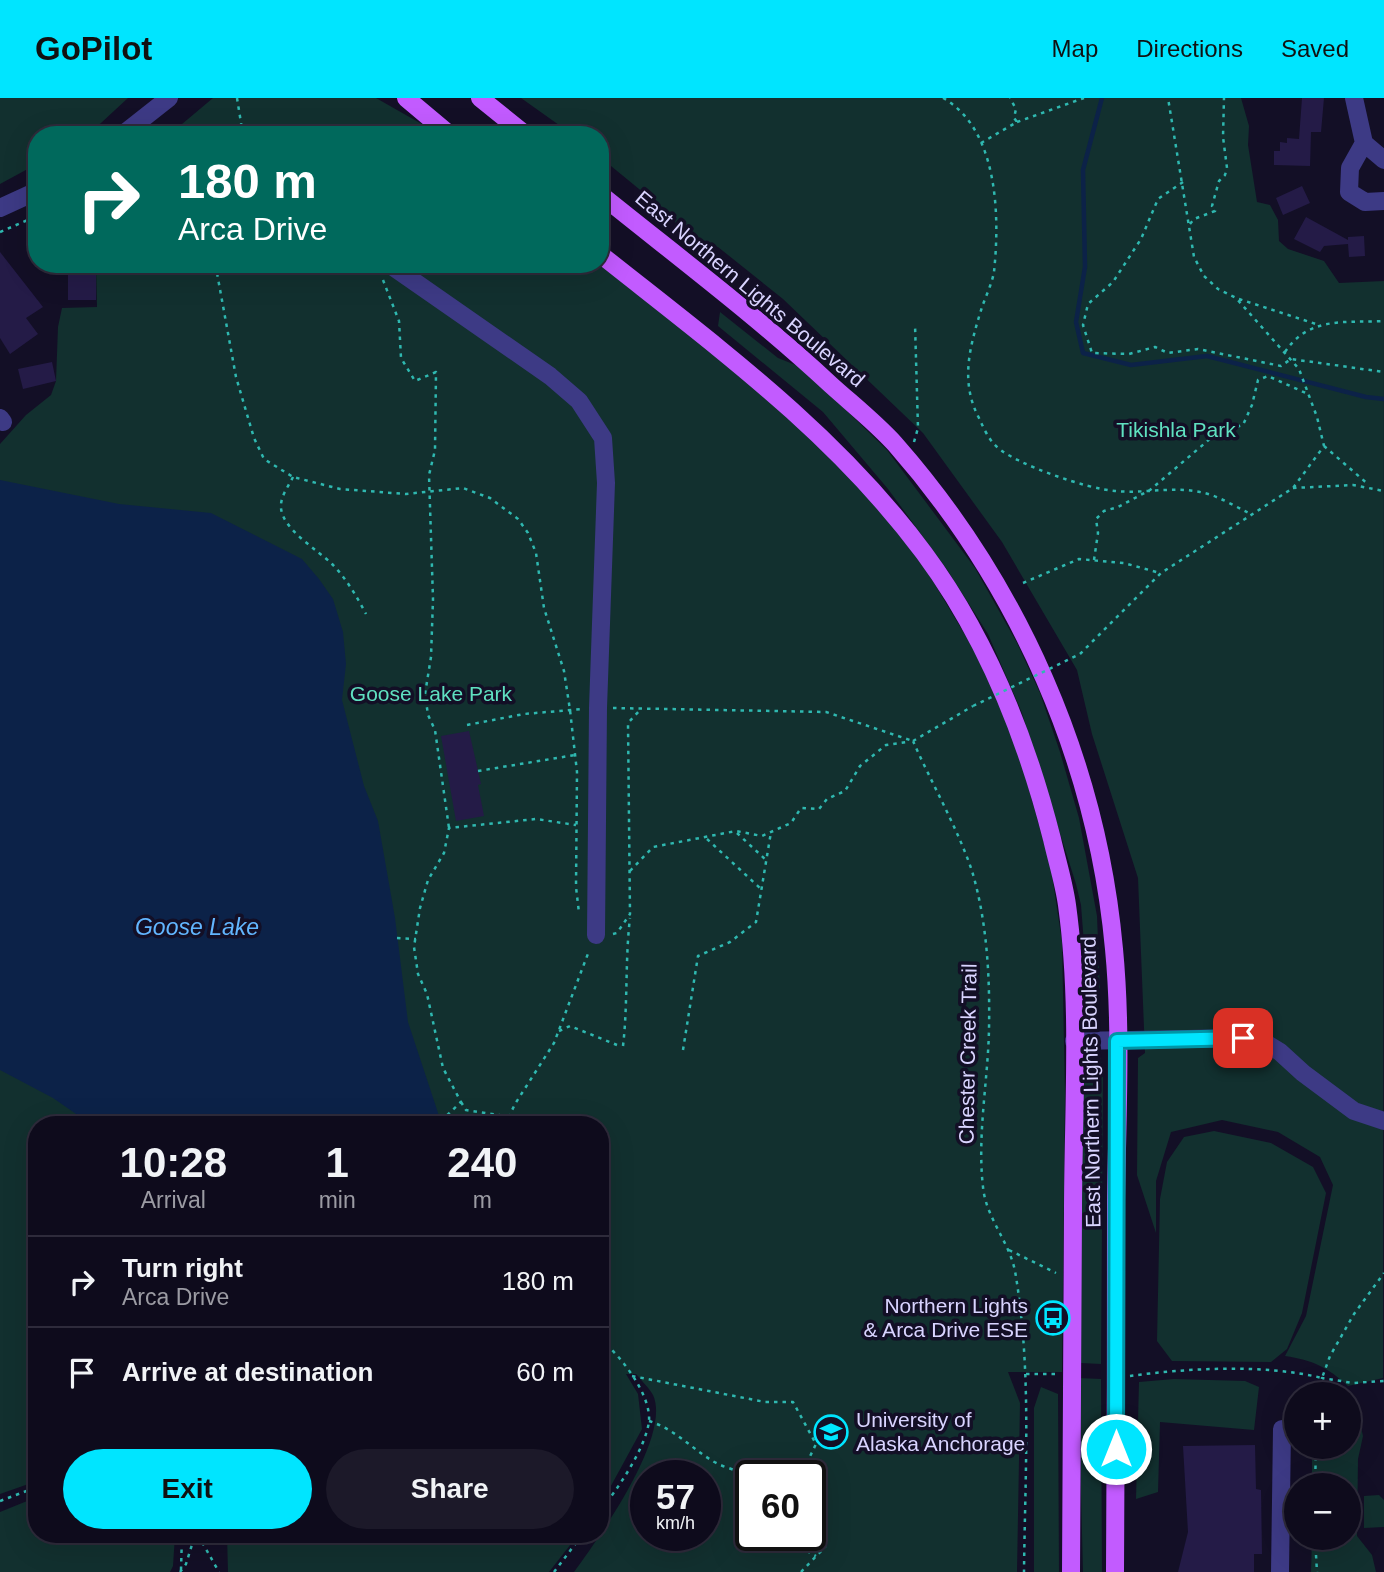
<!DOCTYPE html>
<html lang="en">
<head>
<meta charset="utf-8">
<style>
  body { margin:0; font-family:Arial,sans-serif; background:#1c1929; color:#f1f3f6; height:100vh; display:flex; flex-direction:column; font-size:26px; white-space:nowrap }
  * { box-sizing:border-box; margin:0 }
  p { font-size:23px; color:#9b9ba3 }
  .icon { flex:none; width:38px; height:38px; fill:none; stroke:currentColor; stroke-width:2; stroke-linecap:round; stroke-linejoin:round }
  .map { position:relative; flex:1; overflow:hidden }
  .details { position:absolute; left:28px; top:1018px; width:581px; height:427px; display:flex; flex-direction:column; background:#0e0b1c; border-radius:28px; box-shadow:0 7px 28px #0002,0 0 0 2px #2e2b3b }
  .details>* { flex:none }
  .hud { position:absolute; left:28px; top:28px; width:581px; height:147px; border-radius:28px; box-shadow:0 7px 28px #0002,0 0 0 2px #2e2b3b; background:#00695c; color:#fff; overflow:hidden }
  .controls { position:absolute; left:1284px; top:1284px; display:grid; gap:14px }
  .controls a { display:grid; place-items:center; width:77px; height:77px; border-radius:50%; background:#0e0b1c; box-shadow:0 7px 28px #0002,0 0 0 2px #2e2b3b; font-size:35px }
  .speed { position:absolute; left:630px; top:1362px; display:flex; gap:14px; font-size:35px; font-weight:700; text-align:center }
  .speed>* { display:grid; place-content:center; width:91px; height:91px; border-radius:50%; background:#0e0b1c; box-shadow:0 7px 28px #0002,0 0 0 2px #2e2b3b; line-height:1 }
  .speed small { font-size:18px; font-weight:400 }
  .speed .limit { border:4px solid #111; border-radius:10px; background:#fff; color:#111 }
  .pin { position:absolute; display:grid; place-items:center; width:60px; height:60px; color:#fff; margin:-30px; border-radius:14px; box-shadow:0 4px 10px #0006 }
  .me { position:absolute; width:77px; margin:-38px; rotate:0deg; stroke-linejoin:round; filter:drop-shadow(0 0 5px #0008) }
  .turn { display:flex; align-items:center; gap:24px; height:147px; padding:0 35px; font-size:32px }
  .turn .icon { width:91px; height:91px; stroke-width:2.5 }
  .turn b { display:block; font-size:49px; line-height:60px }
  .eta { display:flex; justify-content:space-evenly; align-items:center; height:119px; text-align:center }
  .eta b { font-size:42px; font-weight:800; line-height:49px }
  .primary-button { display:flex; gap:14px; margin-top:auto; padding:14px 35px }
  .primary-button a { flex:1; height:80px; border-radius:42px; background:#00e5ff; color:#111; font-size:28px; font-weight:800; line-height:80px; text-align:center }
  .primary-button a+a { background:#1c1929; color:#f1f3f6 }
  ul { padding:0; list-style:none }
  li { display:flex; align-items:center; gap:21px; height:91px; padding:0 35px; border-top:2px solid #2e2b3b }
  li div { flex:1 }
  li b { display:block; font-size:26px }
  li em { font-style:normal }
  header { display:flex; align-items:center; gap:42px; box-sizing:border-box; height:98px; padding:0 35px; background:#00e5ff; color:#111 }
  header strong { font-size:33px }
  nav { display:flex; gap:38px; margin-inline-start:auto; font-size:24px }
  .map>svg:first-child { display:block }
  .green { fill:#12302f; fill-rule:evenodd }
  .water { fill:#0c2248 }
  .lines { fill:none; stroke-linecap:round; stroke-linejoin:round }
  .stream { stroke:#0c2248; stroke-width:4.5 }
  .building { fill:#241b47 }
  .path { stroke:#2fb8b0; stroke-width:2.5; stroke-dasharray:3.5 5; stroke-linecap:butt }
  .minor { stroke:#3d3a85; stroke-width:18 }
  .major { stroke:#c25bff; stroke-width:18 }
  .path-bridge { stroke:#2fb8b0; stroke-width:2.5; stroke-dasharray:3.5 5; stroke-linecap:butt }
  .route-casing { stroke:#0095a6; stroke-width:18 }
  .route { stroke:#00e5ff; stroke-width:12 }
  .labels { text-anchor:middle; stroke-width:7; stroke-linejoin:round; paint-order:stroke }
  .street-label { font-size:21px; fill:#d9d4ff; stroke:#130f26 }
  .park-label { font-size:21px; fill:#5fe0c0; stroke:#130f26 }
  .poi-label { font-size:21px; fill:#d9d4ff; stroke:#130f26; text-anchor:end }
  .water-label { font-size:23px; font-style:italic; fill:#62b6ff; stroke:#130f26 }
</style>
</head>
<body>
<header>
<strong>GoPilot</strong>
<nav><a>Map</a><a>Directions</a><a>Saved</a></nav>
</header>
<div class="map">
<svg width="1384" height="1474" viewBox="0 0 1384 1474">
  <rect width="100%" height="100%" fill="#130f26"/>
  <path class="green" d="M0 0H128L88 37H37V66L0 86Z
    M213 0H376L441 37H169Z
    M521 0H1241L1249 28 1248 47 1257 104 1270 107 1278 122 1279 143 1288 151 1324 163 1339 185 1384 183 1383 1280 1348 1288C1327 1269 1313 1262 1285 1258L1306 1218 1333 1087 1320 1059 1278 1034 1222 1022 1171 1034 1156 1083V1135L1137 1077 1138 960 1145 955 1138 780 1092 636 1077 572 1002 444 923 335 783 201 718 149 691 140 650 100 600 59V37H573Z
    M96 166H600L775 304 871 399 928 475 977 557 1003 613 1022 667 1051 770 1062 844 1065 996 1062 1274H1008L1020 1305 1017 1474H574C598 1441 672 1338 653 1297 649 1290 641 1282 636 1276H626L638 1296 642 1331 600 1408V1027H37V1383L0 1396V346L26 317 51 297 56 283 58 229 62 210 97 209ZM646 1377H705V1437H646ZM751 1377H810V1437H751Z
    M720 214 778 260 803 270 887 352 975 470 1017 545 1040 595 1060 654 1079 720 1097 818 1100 891 1099 901 1094 905 1088 898 1081 807 1076 786 1022 615 988 536 946 470 888 391 823 314 718 228Z
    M1099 952 1103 973 1101 1266 1081 1265 1080 975 1087 960Z
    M1214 1033 1271 1045 1313 1069 1326 1095 1302 1215 1287 1251 1271 1264 1172 1263 1157 1243 1160 1101 1167 1064 1184 1039Z
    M1078 1280 1101 1281 1102 1474H1083Z
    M1174 1281 1245 1283 1259 1289 1254 1332 1160 1324 1158 1394 1136 1401 1139 1284Z
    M1041 1289 1058 1296 1059 1474H1034V1310Z
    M1349 1309 1357 1312 1363 1338 1358 1361 1357 1438 1372 1457 1376 1474H1311L1312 1440H1349V1388H1312V1349H1349Z
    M1379 1397 1384 1402V1429L1364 1430V1398Z
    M37 1399V1437H175L173 1468 170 1474H0V1414Z
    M227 1437H578L549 1474H228Z"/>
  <path class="water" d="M0 382 119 406 211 415 302 461 319 481 333 501 343 534 346 566 342 602 364 688 378 723 395 820 408 924 442 1027H92L53 1000 0 972Z"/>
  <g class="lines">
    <path class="stream" d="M1102 0 1083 72 1085 169 1076 224 1083 255 1131 267 1207 258 1366 299 1384 301"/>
  </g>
  <path class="building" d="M1302 0H1324L1321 34H1311L1310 68 1274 67V53H1280V44L1287 45V40L1299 41Z
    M1302 88 1310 105 1283 117 1276 100Z
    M1306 119 1348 142V139L1364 138 1365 158 1349 159 1348 146 1324 148 1320 154 1294 141Z
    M0 154 43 209 26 220 38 236 10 256 0 240Z
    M68 166H96V202H68Z
    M52 264 56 283 23 291 18 271Z
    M469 633 481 686 478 687 484 718 456 723 441 638Z
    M1255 1347 1256 1391 1261 1392 1262 1456H1254V1474H1178L1188 1434 1183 1348Z"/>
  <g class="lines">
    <path class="path" d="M237 0 242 31 247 37
      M943 0C998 31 1000 117 994 174 992 185 986 198 982 209 970 248 959 284 980 322 984 331 989 342 997 349 1017 367 1088 391 1115 393 1144 396 1172 388 1200 394 1217 397 1234 408 1249 415
      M1017 24 1084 0
      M981 45 1017 24 1014 20 1016 11 1010 0
      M1183 84 1158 101 1141 141 1113 184 1088 206 1083 227 1092 255 1129 256 1155 249 1168 255 1198 251 1281 268 1291 261 1384 274
      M1190 126 1194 121 1215 113 1212 108 1219 83 1225 77 1227 70 1223 39 1224 0
      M0 134 37 118
      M203 166 217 175 236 279 254 340 264 361 293 379 340 391 406 396 463 390 490 400 518 421 528 435 536 455 544 510 564 573 570 612 577 674 576 789 579 815
      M383 182 399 223 401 260 415 283 436 274 435 352 429 377 433 501 431 559 425 596 428 617 435 632 449 730
      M1239 201 1316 226
      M1285 254C1309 218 1345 225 1384 223
      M914 344 918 330 915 226
      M1324 348 1369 387
      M293 379C288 389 280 399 281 410 283 432 318 452 332 466 346 480 357 499 366 516
      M1293 390 1353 387 1384 393
      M1094 462 1098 435 1096 421 1104 413 1118 409 1150 392 1218 334 1243 327 1252 307 1258 282 1268 278 1308 296
      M1023 485 1079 461 1124 465 1160 475
      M1080 556 1161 475 1293 390 1324 348 1317 319 1299 271 1236 200 1218 191 1204 178 1194 159 1168 0
      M613 610 826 614 913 643
      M467 627 524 616 582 611
      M913 643C931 684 958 731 972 773 987 823 990 879 989 931 988 983 977 1037 983 1089 986 1120 1009 1143 1015 1173 1032 1271 1025 1374 1024 1474
      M913 643 973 608
      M478 673 575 657
      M737 735 766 762
      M707 741 761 791
      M630 773 653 749 736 733 762 738 791 725 801 710 819 711 827 701 845 693 860 668 886 647 907 644 908 641
      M613 836 617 835 630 816 628 625 641 611
      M397 840 416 841
      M559 933 570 928 617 947
      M623 948C628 905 625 862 630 820
      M683 952 698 858 730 844 756 824 771 734
      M461 1004 466 1012 544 1024 546 1027
      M441 1023 461 1004 443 970 427 896 418 876 414 849 420 810 428 782 444 755 449 730 536 721 576 727
      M505 1027 515 1006 554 945 589 853
      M1009 1152 1056 1175
      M600 1241C620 1257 651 1296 649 1323 646 1350 617 1392 600 1413
      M1026 1276H1057
      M632 1278 765 1304H793L816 1346 801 1377
      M1130 1278C1187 1270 1266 1266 1322 1280L1330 1258 1354 1216 1384 1175
      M1316 1297 1322 1280 1353 1285 1384 1283
      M649 1323C674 1331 689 1348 711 1362 718 1367 729 1370 737 1373L747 1393 751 1395
      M1315 1388 1316 1349
      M0 1403 37 1389
      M198 1437 219 1474
      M789 1437 792 1445 816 1458
      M1315 1440 1317 1474
      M181 1472 182 1437
      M180 1474 186 1466 195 1437
      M554 1474 582 1437
      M801 1474 825 1449 810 1434"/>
    <path class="minor" d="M1354 0 1364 45 1384 62
      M122 37 169 0
      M1364 45 1350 70 1349 94 1365 104 1384 103
      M0 110 37 93
      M389 166 550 278 579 303 603 340 606 385 598 610 596 837
      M0 320 3 324
      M1074 943 1243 940 1264 944 1280 954 1303 975 1354 1013 1384 1023
      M1280 1474 1282 1331"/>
    <path class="major" d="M406 0 450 37
      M480 0 526 37
      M600 96C678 159 758 219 831 287 852 306 876 325 895 346 1019 487 1097 664 1114 851 1122 934 1117 1020 1116 1103 1116 1227 1116 1350 1115 1474
      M600 156C717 249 835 335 924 455 987 540 1026 639 1052 741 1057 763 1064 785 1067 807 1081 908 1073 1012 1073 1114 1072 1234 1072 1354 1071 1474"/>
    <path class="path-bridge" d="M973 608 1080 556"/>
  </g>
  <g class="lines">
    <defs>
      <path id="route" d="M1116 1351 1117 943 1243 940"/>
    </defs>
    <use href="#route" class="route-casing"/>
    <use href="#route" class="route"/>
  </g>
  <defs>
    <symbol id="bus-ring" viewBox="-11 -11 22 22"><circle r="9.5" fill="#130f26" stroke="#00e5ff" stroke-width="1.5"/><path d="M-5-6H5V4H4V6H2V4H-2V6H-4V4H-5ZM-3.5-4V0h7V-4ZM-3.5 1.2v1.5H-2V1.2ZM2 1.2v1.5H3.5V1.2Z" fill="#00e5ff"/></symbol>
    <symbol id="university-ring" viewBox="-11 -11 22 22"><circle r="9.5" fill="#130f26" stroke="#00e5ff" stroke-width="1.5"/><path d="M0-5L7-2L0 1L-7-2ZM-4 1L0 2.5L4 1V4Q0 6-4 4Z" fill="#00e5ff"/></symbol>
  </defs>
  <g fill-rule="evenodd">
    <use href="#bus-ring" x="1034" y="1201" width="38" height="38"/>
    <use href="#university-ring" x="812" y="1315" width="38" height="38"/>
  </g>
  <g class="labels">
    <g class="street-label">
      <text transform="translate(750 191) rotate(40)" y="7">East Northern Lights Boulevard</text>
      <text transform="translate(968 956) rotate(-89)" y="7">Chester Creek Trail</text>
      <text transform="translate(1091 984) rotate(-91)" y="7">East Northern Lights Boulevard</text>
    </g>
    <g class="park-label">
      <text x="1176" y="339">Tikishla Park</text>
      <text x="431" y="603">Goose Lake Park</text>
    </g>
    <g class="poi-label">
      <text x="1028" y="1215">Northern Lights<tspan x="1028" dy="24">&amp; Arca Drive ESE</tspan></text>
      <text x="856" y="1329" text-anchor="start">University of<tspan x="856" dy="24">Alaska Anchorage</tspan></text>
    </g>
    <g class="water-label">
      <text x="197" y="837">Goose Lake</text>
    </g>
  </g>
</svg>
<div class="controls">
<a>+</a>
<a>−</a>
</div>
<div class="speed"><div>57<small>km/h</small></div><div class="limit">60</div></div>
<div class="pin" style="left:1243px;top:940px;background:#d93025"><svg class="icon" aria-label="arrive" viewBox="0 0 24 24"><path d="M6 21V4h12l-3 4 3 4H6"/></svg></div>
<svg class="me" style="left:1116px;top:1351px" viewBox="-20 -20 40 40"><circle r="17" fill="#00e5ff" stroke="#fff" stroke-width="3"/><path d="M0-11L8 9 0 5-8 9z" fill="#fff"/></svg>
<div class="hud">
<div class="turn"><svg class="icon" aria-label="right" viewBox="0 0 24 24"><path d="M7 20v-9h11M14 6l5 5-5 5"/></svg><div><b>180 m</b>Arca Drive</div></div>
</div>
<section class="details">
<div class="eta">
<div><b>10:28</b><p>Arrival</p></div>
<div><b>1</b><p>min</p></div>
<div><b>240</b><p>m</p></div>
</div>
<ul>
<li><svg class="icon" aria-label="right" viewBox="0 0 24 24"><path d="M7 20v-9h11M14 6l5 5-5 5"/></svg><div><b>Turn right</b><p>Arca Drive</p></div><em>180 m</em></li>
<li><svg class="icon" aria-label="arrive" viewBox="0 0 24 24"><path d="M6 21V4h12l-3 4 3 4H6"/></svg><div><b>Arrive at destination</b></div><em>60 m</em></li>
</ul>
<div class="primary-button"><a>Exit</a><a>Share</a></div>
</section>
</div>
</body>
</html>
